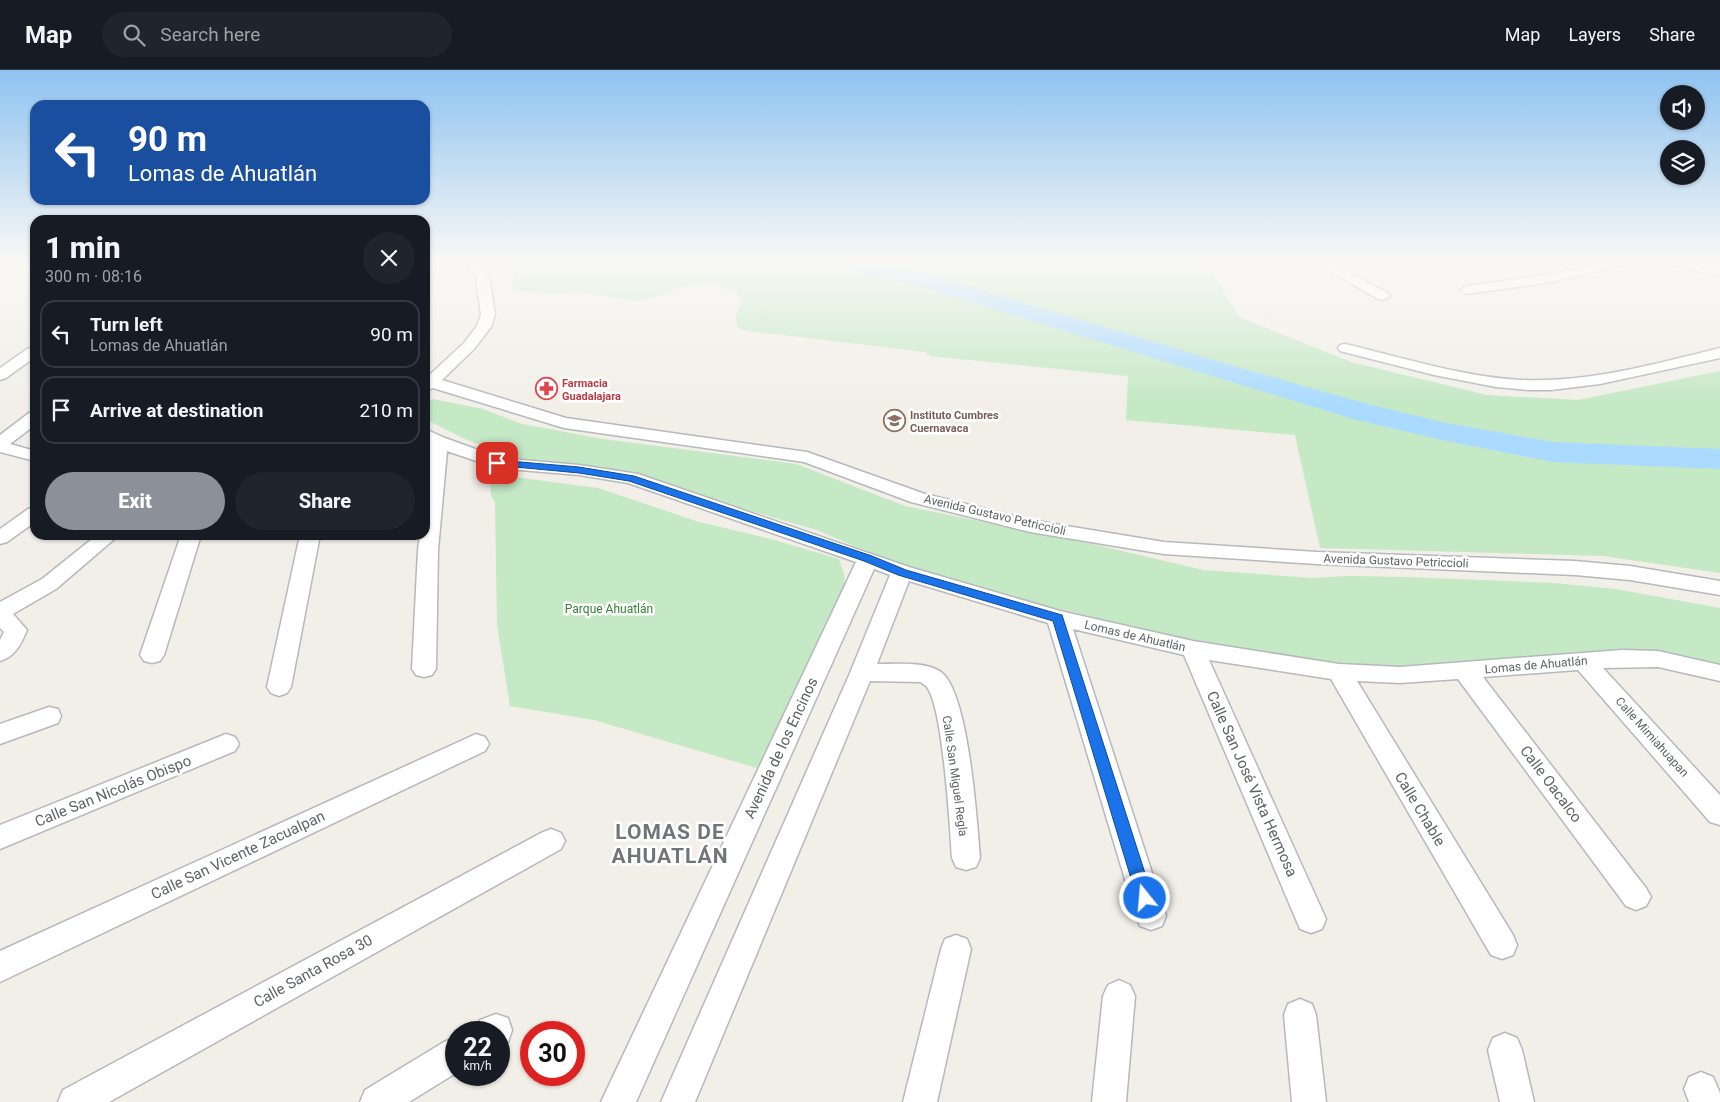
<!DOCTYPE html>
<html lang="en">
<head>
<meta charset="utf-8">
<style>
  body { margin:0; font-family:Roboto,sans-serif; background:#20242c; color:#f1f3f6; height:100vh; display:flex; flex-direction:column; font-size:19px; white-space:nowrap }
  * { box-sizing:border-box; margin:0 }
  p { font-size:16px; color:#9ea1a6 }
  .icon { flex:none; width:28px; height:28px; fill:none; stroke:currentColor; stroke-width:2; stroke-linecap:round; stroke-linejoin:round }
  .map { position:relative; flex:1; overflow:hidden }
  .panel { position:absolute; left:30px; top:145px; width:400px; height:325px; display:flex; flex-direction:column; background:#171b24; border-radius:15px; box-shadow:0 1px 4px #0004 }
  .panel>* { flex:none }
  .banner { position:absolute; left:30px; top:30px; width:400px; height:105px; border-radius:15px; box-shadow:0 1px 4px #0004; background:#1a4fa0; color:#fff; overflow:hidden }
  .fabs { position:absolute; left:1660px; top:15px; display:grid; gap:10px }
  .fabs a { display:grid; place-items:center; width:45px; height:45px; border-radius:50%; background:#171b24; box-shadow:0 1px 4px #0004; font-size:25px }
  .speed { position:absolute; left:445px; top:951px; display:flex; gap:10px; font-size:25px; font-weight:700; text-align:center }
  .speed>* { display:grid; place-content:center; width:65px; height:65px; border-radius:50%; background:#171b24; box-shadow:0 1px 4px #0004; line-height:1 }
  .speed small { font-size:12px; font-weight:400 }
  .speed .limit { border:8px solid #d22; background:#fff; color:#111 }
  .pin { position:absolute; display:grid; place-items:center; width:42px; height:42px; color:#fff; margin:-21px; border-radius:10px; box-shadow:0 2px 8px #0006 }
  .me { position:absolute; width:55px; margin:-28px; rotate:343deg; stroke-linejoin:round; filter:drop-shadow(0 0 4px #0008) }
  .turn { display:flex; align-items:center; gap:18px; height:105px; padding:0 15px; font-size:22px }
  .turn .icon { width:65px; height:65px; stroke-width:2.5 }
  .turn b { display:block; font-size:35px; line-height:42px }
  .round { display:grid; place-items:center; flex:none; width:52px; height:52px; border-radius:26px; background:#20242c }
  .overview { display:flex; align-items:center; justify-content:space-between; height:85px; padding:0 15px }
  h1 { font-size:30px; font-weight:800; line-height:38px }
  .cta { display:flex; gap:10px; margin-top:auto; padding:10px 15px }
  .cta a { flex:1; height:58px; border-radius:30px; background:#8c9099; color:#fff; font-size:20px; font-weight:800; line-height:58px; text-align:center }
  .cta a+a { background:#20242c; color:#f1f3f6 }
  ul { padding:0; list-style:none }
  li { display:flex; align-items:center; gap:15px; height:68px; margin:0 10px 8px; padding:0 5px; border:2px solid #363941; border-radius:15px }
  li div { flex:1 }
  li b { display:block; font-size:19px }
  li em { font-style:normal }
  header { display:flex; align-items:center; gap:30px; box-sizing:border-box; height:70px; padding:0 25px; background:#171b24; border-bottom:1px solid #363941 }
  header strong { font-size:24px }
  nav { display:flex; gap:28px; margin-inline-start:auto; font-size:18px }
  .search { width:350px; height:45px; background:#20242c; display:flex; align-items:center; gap:12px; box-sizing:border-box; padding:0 18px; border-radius:28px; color:#9ea1a6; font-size:19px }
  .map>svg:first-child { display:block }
  .green { fill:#c5e8c5 }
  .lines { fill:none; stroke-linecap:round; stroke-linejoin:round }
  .river { fill:#aadaff; fill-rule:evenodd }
  .minor-casing { stroke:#b5b8bc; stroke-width:3 }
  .minor { fill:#fff; fill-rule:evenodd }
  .route { fill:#1a73e8; stroke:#114b97 }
  .labels { text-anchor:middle; stroke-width:5; stroke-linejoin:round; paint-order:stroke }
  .far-health-label { font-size:11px; font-weight:bold; fill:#be3a42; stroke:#fff; text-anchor:start }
  .far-education-label { font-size:11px; font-weight:bold; fill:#785e54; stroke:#fff; text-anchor:start }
  .street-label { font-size:12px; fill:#5f6368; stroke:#fff }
  .park-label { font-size:12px; fill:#348238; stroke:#fff }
  .near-street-label { font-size:15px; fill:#5f6368; stroke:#fff }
  .near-district-label { font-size:21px; font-weight:bold; letter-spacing:1px; fill:#70757a; stroke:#fff }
</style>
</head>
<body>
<header>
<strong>Map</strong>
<div class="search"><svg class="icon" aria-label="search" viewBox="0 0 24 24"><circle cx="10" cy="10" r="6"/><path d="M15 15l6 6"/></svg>Search here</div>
<nav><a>Map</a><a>Layers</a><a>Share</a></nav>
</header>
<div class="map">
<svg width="1720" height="1032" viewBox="0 0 1720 1032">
  <rect width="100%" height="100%" fill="#f1efe8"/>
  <path class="green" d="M503 192H1198L1212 200 1239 247 1351 292 1487 325 1578 330 1720 301V503L1603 486 1320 478 1295 365 1126 350 1128 306 930 286 925 282 741 260C732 251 737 242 741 232L737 224 715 214 695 215 678 218 663 225 636 231 584 223 547 224 511 220 515 200Z
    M433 329 483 339 522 354 603 369 796 394 905 436 1101 476 1203 500 1311 508 1348 506 1407 507 1554 513 1616 519 1720 538V601L1667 591 1395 604 1187 573 1086 545 993 525 933 510 817 460 695 425 649 406 510 387 465 369 425 349V331Z
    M490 404 598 418 699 452 771 469 839 489 845 507 841 534 760 699 594 650 510 636 497 555 495 432 491 426Z"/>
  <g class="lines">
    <path class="river" d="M827 192H872L932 205 1230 295 1371 335 1446 353 1553 372 1720 379V399L1553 392 1446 371 1353 349 918 216 831 197Z"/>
    <defs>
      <path id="minor" d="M463 192H476L489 206 495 245 491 257 474 279 442 310 566 348 807 382 925 424 1030 450 1164 472 1317 482 1575 491 1630 496 1720 511V525L1630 510 1575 505 1317 494 1164 484 1030 462 911 432 804 392 564 358 433 318 425 321V309L464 273 477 256 481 245 476 207Z
        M1314 192H1329L1388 223 1390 226 1383 230 1378 229Z
        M1603 192H1625L1623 195 1552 212 1467 224 1460 220 1467 216 1552 204Z
        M1669 192H1692L1720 198V206L1671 195Z
        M1345 274C1401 287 1463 307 1521 310 1588 313 1655 294 1720 278V288L1600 314 1551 320H1528L1496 317 1434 305 1340 281 1338 278 1340 275Z
        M32 277 35 278V287L6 308 0 310V298L27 279Z
        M35 342V355L10 374 35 381V391L0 382V365L29 343Z
        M425 359 445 368 500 388 579 395 638 404 909 497 1060 541 1193 571 1339 594 1400 597 1622 580 1658 581 1720 595V611L1658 597 1603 598 1720 725V755L1710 752 1578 600 1483 607 1646 818 1651 827 1646 836 1636 840 1626 836 1458 609 1400 613 1357 611 1513 865 1517 875 1513 885 1502 889 1491 885 1331 609 1209 590 1326 849 1322 859 1311 863 1300 859 1184 585 1073 559 1166 846 1162 856 1151 860 1140 856 1136 846 1048 553 909 511 877 594C896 594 925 591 941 602 969 623 977 752 980 788L976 797 966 800 956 797 952 788C950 758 943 634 926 616 924 614 922 613 920 612L870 611 695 1032H661L850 603 890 505 874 499 636 1032H601L856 492 628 413 579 405 497 398 447 381 438 480 436 599 432 605 424 607 416 605 412 599 418 480 420 465H425V418L430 374 425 371Z
        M35 437V452L7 472 0 474V459L28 439Z
        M97 465H119L56 519 13 544 27 560C21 574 16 586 0 591V570L4 562 0 558V532L42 509Z
        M181 465H201L164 585 160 591 152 593 144 591 140 585Z
        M300 465H320L291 617 287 623 279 626 271 623 267 617Z
        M49 637 58 639 61 646 58 653 0 674V654Z
        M226 664 235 667 239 674 235 681 0 779V755Z
        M476 664 485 667 489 674 485 681 0 912V881Z
        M551 759 561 763 565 771 561 779 109 1032H58L63 1020 541 763Z
        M956 865 967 869 971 879 937 1032H903L941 879 945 869Z
        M1119 910 1130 915 1135 926 1126 1032H1092L1103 926 1108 915Z
        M1300 929 1312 934 1316 945 1326 1032H1292L1284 945 1288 934Z
        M496 944 508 948 512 960 508 972 499 976V962H475L480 950Z
        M1505 963 1517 968 1522 980 1534 1032H1500L1488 980 1493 968Z
        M456 967V1003L409 1032H360L365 1020 444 972Z
        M1701 1002 1713 1007 1720 1023V1032H1689L1684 1019 1689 1007Z"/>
    </defs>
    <use href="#minor" class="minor-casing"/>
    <use href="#minor" class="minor"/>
  </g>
  <linearGradient id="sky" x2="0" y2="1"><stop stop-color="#8fc3f1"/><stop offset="0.57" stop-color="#f9f8f5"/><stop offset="1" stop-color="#f9f8f5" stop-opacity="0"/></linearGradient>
  <rect width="1720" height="336" fill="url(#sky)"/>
  <path class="route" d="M497 390 579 397 634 406 872 486 906 500 1062 545 1153 828 1150 833 1145 835 1139 833 1137 828 1053 551 898 505 864 491 629 411 579 403 494 395V391Z"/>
  <defs>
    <symbol id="pharmacy-ring" viewBox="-11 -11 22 22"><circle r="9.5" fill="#fff" stroke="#e0444e" stroke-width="1.5"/><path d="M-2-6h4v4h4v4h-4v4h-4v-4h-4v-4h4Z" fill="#e0444e"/></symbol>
    <symbol id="school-ring" viewBox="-11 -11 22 22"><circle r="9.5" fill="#fff" stroke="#8d6e63" stroke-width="1.5"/><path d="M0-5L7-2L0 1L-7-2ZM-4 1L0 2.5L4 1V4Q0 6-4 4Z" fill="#8d6e63"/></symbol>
  </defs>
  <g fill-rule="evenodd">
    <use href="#pharmacy-ring" x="534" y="306" width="25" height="25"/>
    <use href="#school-ring" x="882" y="338" width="25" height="25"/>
  </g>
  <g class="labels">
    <g class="far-health-label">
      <text x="562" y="317">Farmacia<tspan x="562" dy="13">Guadalajara</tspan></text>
    </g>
    <g class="far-education-label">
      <text x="910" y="349">Instituto Cumbres<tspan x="910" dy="13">Cuernavaca</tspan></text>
    </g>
    <g class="street-label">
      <text transform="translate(995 445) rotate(13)" y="4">Avenida Gustavo Petriccioli</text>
      <text transform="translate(1396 491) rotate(2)" y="4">Avenida Gustavo Petriccioli</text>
      <text transform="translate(1135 566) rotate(13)" y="4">Lomas de Ahuatlán</text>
      <text transform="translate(1536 595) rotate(-5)" y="4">Lomas de Ahuatlán</text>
      <text transform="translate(1652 667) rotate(48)" y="4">Calle Mimiahuapan</text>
      <text transform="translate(955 706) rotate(82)" y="4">Calle San Miguel Regla</text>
    </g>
    <g class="park-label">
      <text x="609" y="543">Parque Ahuatlán</text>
    </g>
    <g class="near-street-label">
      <text transform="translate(781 678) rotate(-65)" y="5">Avenida de los Encinos</text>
      <text transform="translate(1252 714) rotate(66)" y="5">Calle San José Vista Hermosa</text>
      <text transform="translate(1551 714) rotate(53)" y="5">Calle Oacalco</text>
      <text transform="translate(113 721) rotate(-22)" y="5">Calle San Nicolás Obispo</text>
      <text transform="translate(1420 739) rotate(59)" y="5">Calle Chable</text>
      <text transform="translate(238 785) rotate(-25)" y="5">Calle San Vicente Zacualpan</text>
      <text transform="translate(313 901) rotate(-29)" y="5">Calle Santa Rosa 30</text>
    </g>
    <g class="near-district-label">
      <text x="670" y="769">LOMAS DE<tspan x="670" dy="24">AHUATLÁN</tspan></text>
    </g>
  </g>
</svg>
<div class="fabs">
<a><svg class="icon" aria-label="sound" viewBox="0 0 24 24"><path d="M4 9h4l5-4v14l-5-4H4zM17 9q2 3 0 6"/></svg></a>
<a><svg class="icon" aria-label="layers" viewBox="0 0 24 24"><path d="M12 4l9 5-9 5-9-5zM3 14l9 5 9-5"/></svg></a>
</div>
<div class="speed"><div>22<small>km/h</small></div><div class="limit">30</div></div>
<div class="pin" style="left:497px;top:393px;background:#d93025"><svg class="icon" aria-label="arrive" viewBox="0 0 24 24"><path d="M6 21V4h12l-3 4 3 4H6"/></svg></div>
<svg class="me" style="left:1145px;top:828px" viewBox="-20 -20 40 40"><circle r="17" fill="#1a73e8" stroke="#fff" stroke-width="3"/><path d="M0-11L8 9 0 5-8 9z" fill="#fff"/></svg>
<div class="banner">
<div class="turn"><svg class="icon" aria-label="left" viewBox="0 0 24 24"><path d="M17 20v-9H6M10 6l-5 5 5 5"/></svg><div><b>90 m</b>Lomas de Ahuatlán</div></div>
</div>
<section class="panel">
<div class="overview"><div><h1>1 min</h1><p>300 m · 08:16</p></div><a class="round"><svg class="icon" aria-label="close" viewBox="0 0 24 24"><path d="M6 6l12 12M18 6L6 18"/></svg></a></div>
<ul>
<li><svg class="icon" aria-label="left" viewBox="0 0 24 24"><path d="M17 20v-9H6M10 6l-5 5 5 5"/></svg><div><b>Turn left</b><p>Lomas de Ahuatlán</p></div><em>90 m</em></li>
<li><svg class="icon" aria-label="arrive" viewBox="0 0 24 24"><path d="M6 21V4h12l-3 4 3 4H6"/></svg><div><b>Arrive at destination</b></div><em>210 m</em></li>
</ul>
<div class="cta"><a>Exit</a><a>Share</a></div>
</section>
</div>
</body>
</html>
